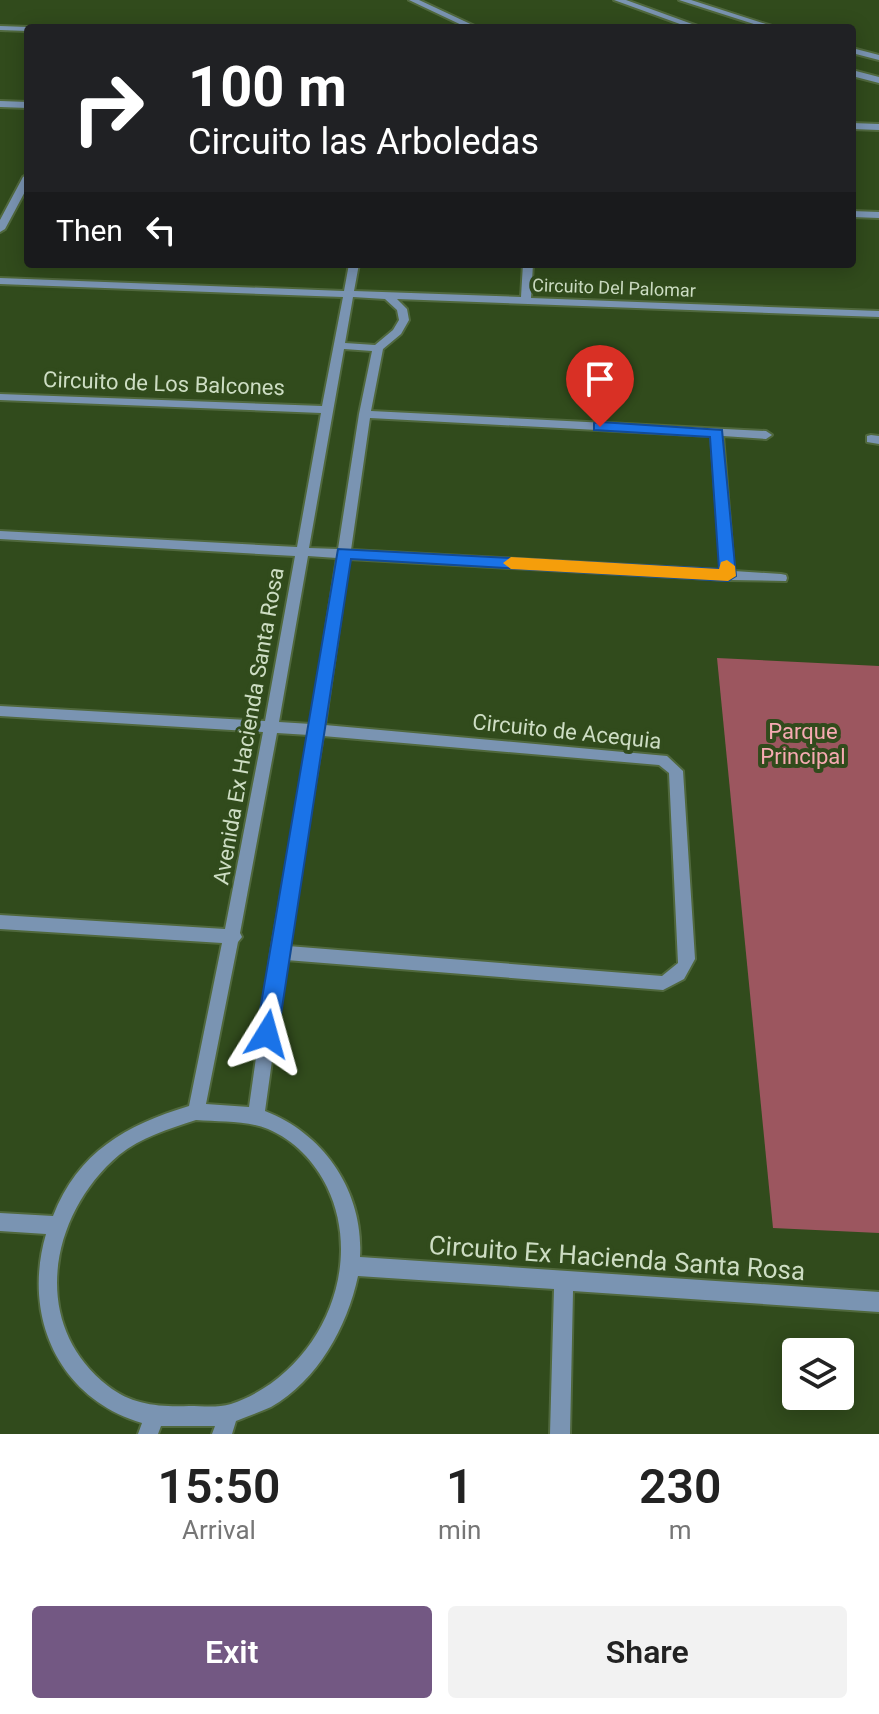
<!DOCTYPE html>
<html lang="en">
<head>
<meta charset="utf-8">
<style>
  body { margin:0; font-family:Roboto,sans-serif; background:#f2f2f2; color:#222; height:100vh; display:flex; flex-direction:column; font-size:30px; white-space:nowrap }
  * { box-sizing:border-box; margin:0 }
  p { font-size:26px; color:#767676 }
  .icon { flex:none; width:44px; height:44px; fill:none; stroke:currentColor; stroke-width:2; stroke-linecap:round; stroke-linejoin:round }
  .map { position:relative; height:1434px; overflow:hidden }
  .details { display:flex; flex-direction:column; background:#fff; flex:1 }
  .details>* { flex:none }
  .top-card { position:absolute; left:24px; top:24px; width:832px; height:244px; border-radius:8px; box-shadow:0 4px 20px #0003; background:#202124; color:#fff; overflow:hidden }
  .controls { position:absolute; left:782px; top:1338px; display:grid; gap:16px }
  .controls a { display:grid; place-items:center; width:72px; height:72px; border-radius:8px; background:#fff; box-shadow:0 4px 20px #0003; font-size:40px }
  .pin { position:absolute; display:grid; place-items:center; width:68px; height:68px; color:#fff; margin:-82px -34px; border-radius:50% 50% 50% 0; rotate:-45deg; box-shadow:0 0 8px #0007 }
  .pin .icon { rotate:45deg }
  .me { position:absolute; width:88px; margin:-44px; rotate:8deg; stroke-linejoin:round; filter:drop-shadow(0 0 6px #0008) }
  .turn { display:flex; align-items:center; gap:28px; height:168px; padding:0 32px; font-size:36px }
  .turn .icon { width:104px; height:104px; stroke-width:2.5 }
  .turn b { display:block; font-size:56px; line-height:68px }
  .then { display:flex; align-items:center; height:76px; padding:0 32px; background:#0003; gap:16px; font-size:30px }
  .eta { display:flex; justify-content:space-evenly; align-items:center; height:136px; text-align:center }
  .eta b { font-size:48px; font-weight:600; line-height:56px }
  .action { display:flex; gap:16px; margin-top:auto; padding:16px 32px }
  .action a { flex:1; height:92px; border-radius:8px; background:#735883; color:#fff; font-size:32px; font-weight:600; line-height:92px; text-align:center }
  .action a+a { background:#f2f2f2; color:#222 }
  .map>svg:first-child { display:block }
  .green { fill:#9c565f }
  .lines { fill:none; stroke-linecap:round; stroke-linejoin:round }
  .minor-casing { stroke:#50683d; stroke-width:4 }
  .minor { fill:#7a94b2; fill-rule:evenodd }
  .route { fill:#1a73e8; stroke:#114b97; stroke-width:2 }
  .slow { fill:#f59e0b }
  .labels { text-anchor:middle; stroke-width:8; stroke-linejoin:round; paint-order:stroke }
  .far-street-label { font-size:18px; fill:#cdddc3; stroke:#314b1c }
  .street-label { font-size:22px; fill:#cdddc3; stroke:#314b1c }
  .park-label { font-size:22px; fill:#f7aab2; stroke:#314b1c }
  .near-street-label { font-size:26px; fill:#cdddc3; stroke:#314b1c }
</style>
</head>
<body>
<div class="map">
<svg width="879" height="1434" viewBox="0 0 879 1434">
  <rect width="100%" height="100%" fill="#314b1c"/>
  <path class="green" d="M717 658 879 666V1233L773 1228Z"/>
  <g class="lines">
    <defs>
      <path id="minor" d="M409 0H419L479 28H468Z
        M614 0H626L703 28H691Z
        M679 0H691L778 28H766Z
        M0 26 28 27 31 28H28V31L0 30Z
        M852 48 879 55V60L852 53Z
        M852 70 879 77V83L852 76Z
        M0 101 28 102V108L0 107Z
        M852 123 879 124V130L852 129Z
        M28 174V186L5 229 0 232V220L23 177Z
        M852 211 879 212V218L852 217Z
        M349 264H359L354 291 521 297 523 264H533L531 298 879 311V317L397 299 407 309 409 320 401 334 383 349 371 411 766 431 772 435 766 439 723 436 734 571 781 574 786 575 787 578 786 581 728 580 349 559 325 725 667 756 683 771 695 959 684 979 663 990 286 960 265 1111C325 1134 364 1193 360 1257L879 1292V1312L573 1291 570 1434H550L554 1289 358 1276C347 1327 318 1380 271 1407 260 1412 248 1416 236 1421L232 1434H212L215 1426H161L158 1434H138L142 1423C58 1398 22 1316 46 1234L0 1231V1213L53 1216C78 1152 126 1125 189 1106L222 943 0 929V915L225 929 263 732 0 716V706L265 721 295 556 0 539V531L297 547 321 413 0 400V394L322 406 343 297 0 284V278L344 291ZM353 297 385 299 397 310 399 320 393 330 375 345 345 343ZM344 349 372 351 359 414 338 549 309 548ZM370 418 711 436 721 570 351 550ZM308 556 337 558 311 724 279 722ZM277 733 309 735 271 952 249 1107 206 1104 238 942 242 937 240 933ZM323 736 659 765 669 773 678 963 662 976 288 946ZM196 1120C220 1122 245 1120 268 1129 294 1140 315 1162 327 1187 367 1270 317 1375 231 1404 218 1408 202 1406 189 1406 159 1407 132 1405 108 1386 29 1325 49 1214 119 1155 141 1137 169 1129 196 1120Z
        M871 435 879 436V444L867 442V436Z"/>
    </defs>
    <use href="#minor" class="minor-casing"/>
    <use href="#minor" class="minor"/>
  </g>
  <path class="route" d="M600 422 722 430 736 576 728 581 351 559 278 1034 275 1041 267 1044 259 1041 256 1034 338 549 719 569 710 437 594 430V423Z"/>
  <path class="slow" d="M511 557 719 569 721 562 727 560 735 566 736 576 728 581 511 569 503 563Z"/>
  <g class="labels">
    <g class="far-street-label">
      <text transform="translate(614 288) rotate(2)" y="6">Circuito Del Palomar</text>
    </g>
    <g class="street-label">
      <text transform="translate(164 383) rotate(2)" y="8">Circuito de Los Balcones</text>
      <text transform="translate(248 726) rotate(-80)" y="8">Avenida Ex Hacienda Santa Rosa</text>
      <text transform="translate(567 731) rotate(6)" y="8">Circuito de Acequia</text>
    </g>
    <g class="park-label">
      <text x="803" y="739">Parque<tspan x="803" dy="25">Principal</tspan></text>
    </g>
    <g class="near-street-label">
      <text transform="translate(617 1258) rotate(4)" y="9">Circuito Ex Hacienda Santa Rosa</text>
    </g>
  </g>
</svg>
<div class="controls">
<a><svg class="icon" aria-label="layers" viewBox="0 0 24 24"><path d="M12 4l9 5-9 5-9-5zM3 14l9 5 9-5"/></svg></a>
</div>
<div class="pin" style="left:600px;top:427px;background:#d93025"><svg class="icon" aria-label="arrive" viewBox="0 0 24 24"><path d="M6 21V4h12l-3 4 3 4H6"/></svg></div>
<svg class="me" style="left:267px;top:1034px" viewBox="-20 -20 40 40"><path d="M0-17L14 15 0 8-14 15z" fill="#1a73e8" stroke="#fff" stroke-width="4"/></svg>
<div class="top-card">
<div class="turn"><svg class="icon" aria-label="right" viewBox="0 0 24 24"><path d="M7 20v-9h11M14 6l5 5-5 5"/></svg><div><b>100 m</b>Circuito las Arboledas</div></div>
<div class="then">Then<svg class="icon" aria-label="left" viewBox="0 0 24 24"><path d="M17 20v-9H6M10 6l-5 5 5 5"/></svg></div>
</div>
</div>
<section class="details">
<div class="eta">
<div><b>15:50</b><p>Arrival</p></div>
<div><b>1</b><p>min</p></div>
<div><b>230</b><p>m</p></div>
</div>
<div class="action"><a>Exit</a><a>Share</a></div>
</section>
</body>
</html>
